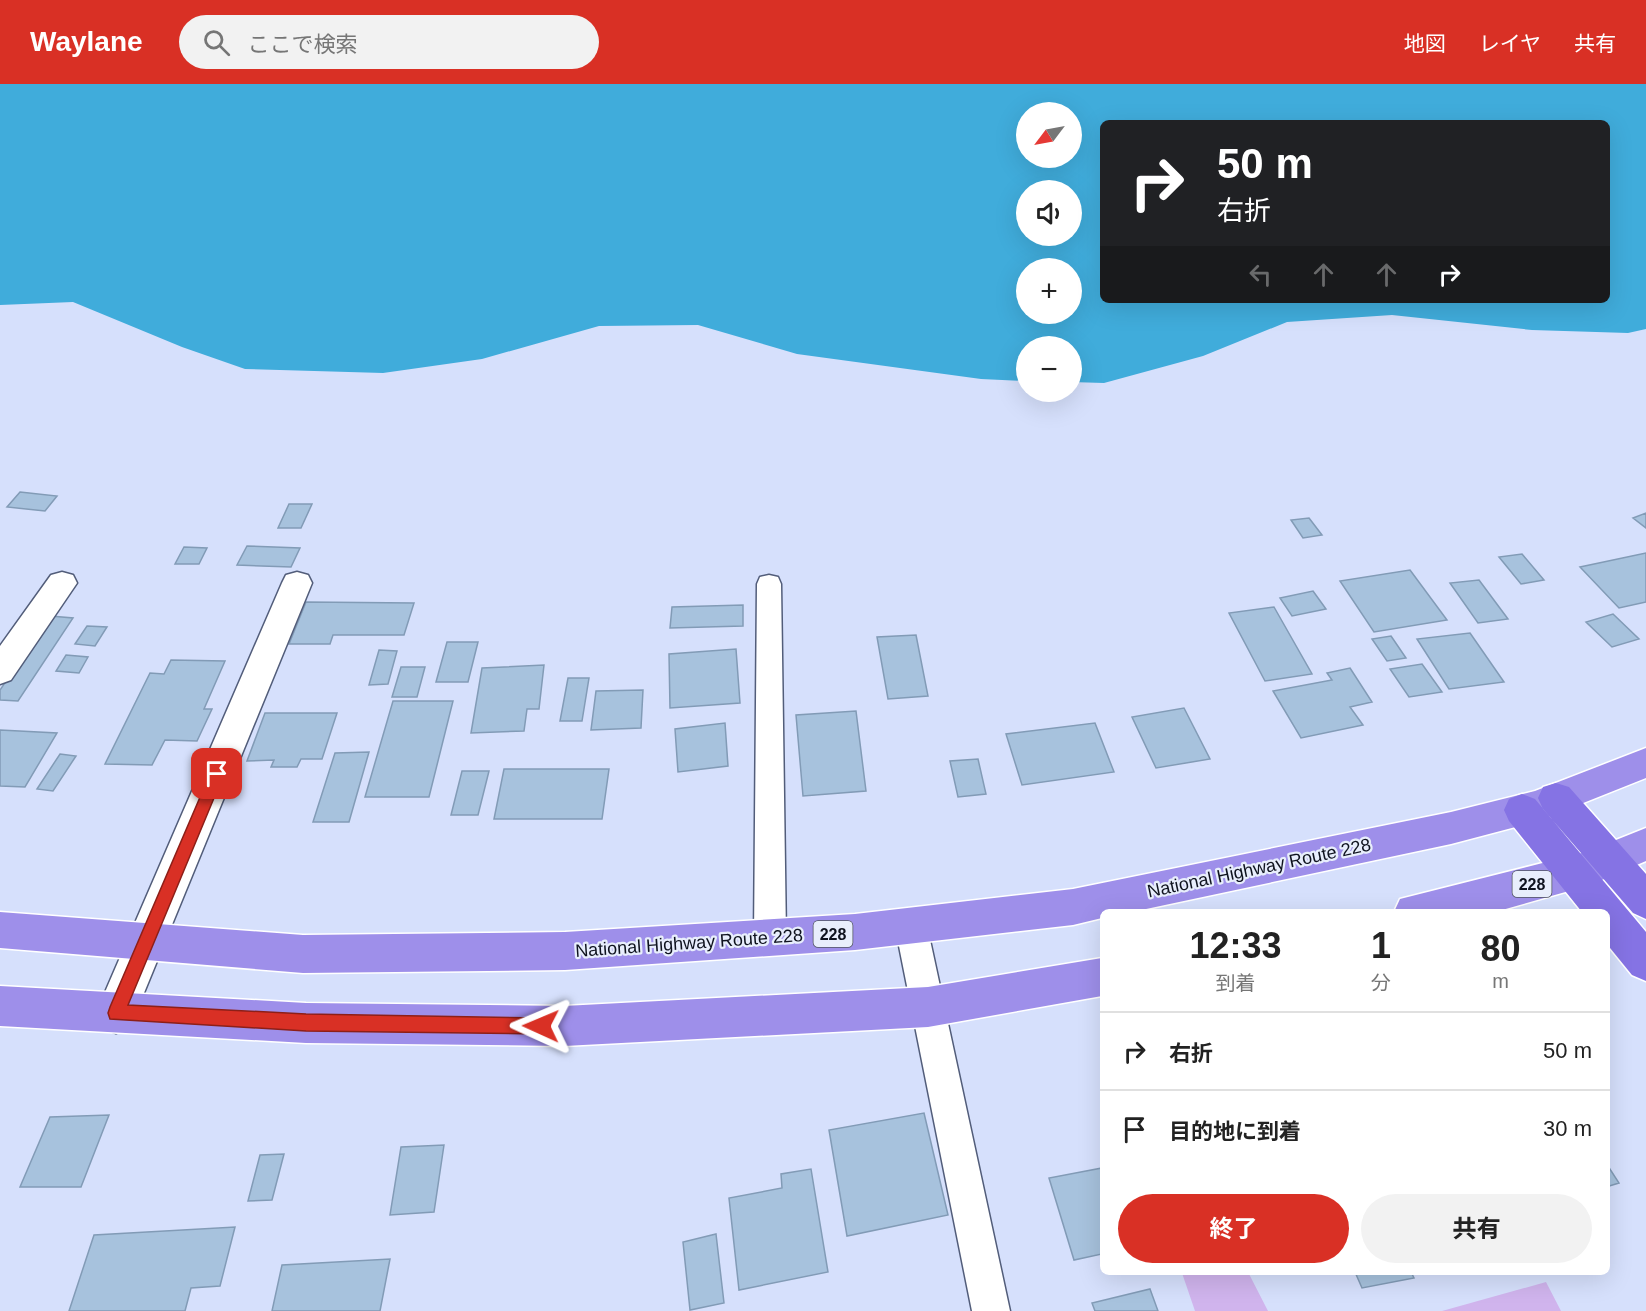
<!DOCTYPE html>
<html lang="ja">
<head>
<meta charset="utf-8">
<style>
  body { margin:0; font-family:Arial,"Noto Sans JP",sans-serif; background:#f2f2f2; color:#222; height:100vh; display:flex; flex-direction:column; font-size:22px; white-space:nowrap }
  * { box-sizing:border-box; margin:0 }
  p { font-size:20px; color:#767676 }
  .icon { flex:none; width:33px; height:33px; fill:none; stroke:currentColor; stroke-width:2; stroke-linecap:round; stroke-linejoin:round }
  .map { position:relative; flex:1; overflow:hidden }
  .drawer { position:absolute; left:1100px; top:825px; width:510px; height:366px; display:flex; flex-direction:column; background:#fff; border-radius:9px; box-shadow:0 6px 24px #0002 }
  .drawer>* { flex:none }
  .banner { position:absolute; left:1100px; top:36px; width:510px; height:183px; border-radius:9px; box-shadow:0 6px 24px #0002; background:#202124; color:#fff; overflow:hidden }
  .needle { width:39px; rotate:238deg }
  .fabs { position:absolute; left:1016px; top:18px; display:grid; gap:12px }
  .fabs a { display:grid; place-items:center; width:66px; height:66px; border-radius:50%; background:#fff; box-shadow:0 6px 24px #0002; font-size:30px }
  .pin { position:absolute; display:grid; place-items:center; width:51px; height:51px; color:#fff; margin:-26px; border-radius:12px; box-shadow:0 3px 9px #0006 }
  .me { position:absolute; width:66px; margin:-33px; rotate:271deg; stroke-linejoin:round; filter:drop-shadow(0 0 4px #0008) }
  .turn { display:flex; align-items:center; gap:21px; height:126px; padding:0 18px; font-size:27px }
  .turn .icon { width:78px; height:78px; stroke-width:2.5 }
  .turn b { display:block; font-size:42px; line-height:51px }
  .lanes { display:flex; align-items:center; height:57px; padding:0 18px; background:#0003; justify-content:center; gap:30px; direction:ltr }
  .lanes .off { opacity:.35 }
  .eta { display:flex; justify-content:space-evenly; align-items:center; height:102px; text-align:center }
  .eta b { font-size:36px; font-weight:700; line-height:42px }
  .cta { display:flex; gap:12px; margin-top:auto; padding:12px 18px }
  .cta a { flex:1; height:69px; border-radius:36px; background:#d93025; color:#fff; font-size:24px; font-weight:700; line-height:69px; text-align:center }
  .cta a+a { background:#f2f2f2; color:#222 }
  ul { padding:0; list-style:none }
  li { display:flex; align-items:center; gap:18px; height:78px; padding:0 18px; border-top:2px solid #e0e0e0 }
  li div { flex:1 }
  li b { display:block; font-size:22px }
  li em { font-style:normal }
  header { display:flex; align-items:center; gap:36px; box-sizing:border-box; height:84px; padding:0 30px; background:#d93025; color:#fff }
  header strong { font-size:28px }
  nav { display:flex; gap:33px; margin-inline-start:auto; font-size:21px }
  .search { width:420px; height:54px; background:#f2f2f2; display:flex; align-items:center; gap:15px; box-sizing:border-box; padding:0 21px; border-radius:33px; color:#767676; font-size:22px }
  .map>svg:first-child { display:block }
  .green { fill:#d0b4ed }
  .water { fill:#40acdb; fill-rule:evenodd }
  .building { fill:#a7c2dd; stroke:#829bb6; stroke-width:1.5 }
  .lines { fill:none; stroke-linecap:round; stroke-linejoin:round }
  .service-casing { stroke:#525d7a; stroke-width:3 }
  .minor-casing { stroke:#525d7a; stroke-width:3 }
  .trunk-casing { stroke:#fff; stroke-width:3 }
  .motorway-casing { stroke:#fff; stroke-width:3 }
  .service { fill:#fff; fill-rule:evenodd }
  .minor { fill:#fff; fill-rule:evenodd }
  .trunk { fill:#9e8fea; fill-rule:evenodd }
  .motorway { fill:#8573e4; fill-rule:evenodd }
  .route { fill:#d93025; stroke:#8d1f18; stroke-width:1.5 }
  .labels { text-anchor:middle; stroke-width:4.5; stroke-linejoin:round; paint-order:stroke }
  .shield { fill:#e8eefc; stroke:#505561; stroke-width:1.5 }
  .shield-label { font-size:16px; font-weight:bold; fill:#0f131f }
  .street-label { font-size:18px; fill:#0f131f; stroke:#e8eefc }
</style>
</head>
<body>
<header>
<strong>Waylane</strong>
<div class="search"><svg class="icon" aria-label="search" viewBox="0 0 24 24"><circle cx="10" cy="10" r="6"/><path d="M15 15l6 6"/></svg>ここで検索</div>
<nav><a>地図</a><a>レイヤ</a><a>共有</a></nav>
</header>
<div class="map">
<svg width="1646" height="1227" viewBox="0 0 1646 1227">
  <rect width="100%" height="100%" fill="#d6e0fc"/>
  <path class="green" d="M1187 1188H1248L1268 1227H1195L1182 1189Z
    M1546 1198 1561 1227H1442Z"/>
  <path class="water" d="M0 0H1646V245L1628 249 1532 246 1392 231 1287 238 1203 272 1104 299 1071 298V262H1026V297L981 295 797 270 698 241 599 242 482 275 383 289 245 285 182 263 73 218 0 221ZM1026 28H1071V74H1026ZM1102 39H1606V216H1102ZM1026 106H1071V152H1026ZM1026 184H1071V230H1026Z"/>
  <path class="building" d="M20 408 57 412 45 427 7 423Z
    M289 420H312L301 444H278Z
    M1646 429V444L1633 434Z
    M1309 434 1322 451 1303 454 1291 436Z
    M247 462 300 464 291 483 237 481Z
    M184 463 207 464 199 480H175Z
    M1646 469V518L1619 524 1580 483Z
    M1522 470 1544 496 1521 500 1499 473Z
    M1410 486 1447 536 1374 548 1340 497Z
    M1479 496 1508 535 1478 539 1450 499Z
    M1313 507 1326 525 1292 532 1280 514Z
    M306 518 414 519 404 551H333L330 560H289Z
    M743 521V542L670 544 672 523Z
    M1274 523 1312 590 1265 597 1229 529Z
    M1613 530 1639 555 1612 563 1586 538Z
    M50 532 73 534 18 617 0 616V606Z
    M87 542 107 543 95 562 75 560Z
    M1470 549 1504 598 1449 605 1417 555Z
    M916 551 928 612 888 615 877 553Z
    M1391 552 1406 574 1387 577 1372 555Z
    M447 558H478L468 598H436Z
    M736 565 740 619 670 624 669 570Z
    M379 566 397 567 388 600 369 601Z
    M66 571 88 573 79 589 56 587Z
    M171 576 225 577 204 625H212L197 657 165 656 152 681 105 680 150 589 164 590Z
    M1422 580 1442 608 1409 613 1390 585Z
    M544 581 539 625H527L524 647 471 649 482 584Z
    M401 583H425L417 613H392Z
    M1350 584 1372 618 1350 623 1363 641 1301 654 1273 607 1332 596 1327 589Z
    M568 594H589L582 637H560Z
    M643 606 641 644 591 646 596 607Z
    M393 617H453L429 713H365Z
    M1184 624 1210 675 1156 684 1132 633Z
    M856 627 866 707 803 712 796 631Z
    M265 629H337L322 675H301L297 683H271L274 676 247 677Z
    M725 639 728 682 678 688 675 645Z
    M1095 639 1114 688 1022 701 1006 650Z
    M0 646 57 649 25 703 0 702Z
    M369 668 349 738H313L335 669Z
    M60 670 76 672 53 707 37 705Z
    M978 675 986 710 958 713 950 677Z
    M504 685H609L602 735H494Z
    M462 687H489L478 731H451Z
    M924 1029 948 1131 847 1152 829 1046Z
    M109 1031 81 1103H20L50 1033Z
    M444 1061 434 1128 390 1131 401 1063Z
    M284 1070 272 1116 248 1117 260 1071Z
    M1606 1079 1619 1099 1606 1103Z
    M1102 1084V1170L1074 1176 1049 1094Z
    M811 1085 828 1188 739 1206 729 1114 782 1104 781 1090Z
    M235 1143 220 1202 191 1204 185 1227H69L94 1151Z
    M716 1150 724 1219 690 1226 683 1158Z
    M390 1175 380 1227H272L282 1181Z
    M1355 1188H1411L1414 1194 1362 1204Z
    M1150 1205 1158 1227H1095L1092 1219Z"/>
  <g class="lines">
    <defs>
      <path id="service" d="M769 491 778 493 781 500 786 853 781 864 770 868 759 864 754 853 757 500 760 493Z
        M911 827 922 832 927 842 1010 1227H972L895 842 900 832Z"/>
      <path id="minor" d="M62 488 73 491 77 499 11 596 0 600V562L51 491Z
        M297 488 308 491 312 499 130 943 116 949 102 943 96 929 282 499 286 491Z"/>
      <path id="trunk" d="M1646 664V694L1538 737 1451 760 1132 828H1102V834L1073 841 855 866 565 886 303 889 0 864V828L303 851 565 848 855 830 1073 805 1451 728 1535 707Z
        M1646 744V777L1590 801 1495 828H1394L1400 815 1586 768Z
        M1102 874V912L928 943 564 962 306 959 0 942V902L306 919 564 922 928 903Z"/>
      <path id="motorway" d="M1556 699 1569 703 1646 790V835L1633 829 1543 725 1538 714 1543 703Z
        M1522 710 1535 715 1646 848V897L1632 891 1606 859V828H1582L1509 737 1504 726 1509 715Z"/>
    </defs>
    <use href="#service" class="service-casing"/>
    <use href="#minor" class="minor-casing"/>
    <use href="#trunk" class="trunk-casing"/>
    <use href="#motorway" class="motorway-casing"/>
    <use href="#service" class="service"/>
    <use href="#minor" class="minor"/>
    <use href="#trunk" class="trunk"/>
    <use href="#motorway" class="motorway"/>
  </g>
  <path class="route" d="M217 683 224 690 128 921 306 930 541 934 547 936 549 942 547 948 541 950 306 947 110 935 108 929 110 923 210 690Z"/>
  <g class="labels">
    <g class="shield">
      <rect x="1512.5" y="787" width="39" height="26" rx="4.5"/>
      <rect x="813.5" y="837" width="39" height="26" rx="4.5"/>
    </g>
    <g class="shield-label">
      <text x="1532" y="806">228</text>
      <text x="833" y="856">228</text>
    </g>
    <g class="street-label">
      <text transform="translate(1259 784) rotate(-12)" y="6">National Highway Route 228</text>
      <text transform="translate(689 859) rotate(-4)" y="6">National Highway Route 228</text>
    </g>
  </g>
</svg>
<div class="fabs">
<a><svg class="needle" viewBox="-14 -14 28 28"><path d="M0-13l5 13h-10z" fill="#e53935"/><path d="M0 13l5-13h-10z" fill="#767676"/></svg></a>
<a><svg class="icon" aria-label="sound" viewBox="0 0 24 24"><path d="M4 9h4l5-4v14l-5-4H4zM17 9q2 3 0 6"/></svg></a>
<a>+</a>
<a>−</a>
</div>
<div class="pin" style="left:217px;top:690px;background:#d93025"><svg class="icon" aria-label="arrive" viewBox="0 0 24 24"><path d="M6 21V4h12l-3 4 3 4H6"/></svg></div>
<svg class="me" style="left:541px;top:942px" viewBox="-20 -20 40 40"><path d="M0-17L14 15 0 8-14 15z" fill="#d93025" stroke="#fff" stroke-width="4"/></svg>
<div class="banner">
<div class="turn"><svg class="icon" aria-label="right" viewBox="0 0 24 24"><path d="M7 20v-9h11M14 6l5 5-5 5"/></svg><div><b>50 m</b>右折</div></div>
<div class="lanes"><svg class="icon off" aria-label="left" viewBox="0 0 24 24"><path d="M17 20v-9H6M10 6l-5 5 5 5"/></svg><svg class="icon off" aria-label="ahead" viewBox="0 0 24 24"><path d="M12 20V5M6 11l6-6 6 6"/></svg><svg class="icon off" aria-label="ahead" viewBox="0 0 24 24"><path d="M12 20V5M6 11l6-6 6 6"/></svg><svg class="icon" aria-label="right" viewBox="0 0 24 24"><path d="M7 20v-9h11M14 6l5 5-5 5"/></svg></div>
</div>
<section class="drawer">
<div class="eta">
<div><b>12:33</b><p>到着</p></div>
<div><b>1</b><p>分</p></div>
<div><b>80</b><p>m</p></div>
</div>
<ul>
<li><svg class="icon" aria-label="right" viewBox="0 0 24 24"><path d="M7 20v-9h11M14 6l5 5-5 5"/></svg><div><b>右折</b></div><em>50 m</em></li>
<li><svg class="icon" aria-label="arrive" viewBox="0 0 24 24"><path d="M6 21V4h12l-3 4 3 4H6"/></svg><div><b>目的地に到着</b></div><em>30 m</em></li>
</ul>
<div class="cta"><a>終了</a><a>共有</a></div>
</section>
</div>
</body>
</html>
